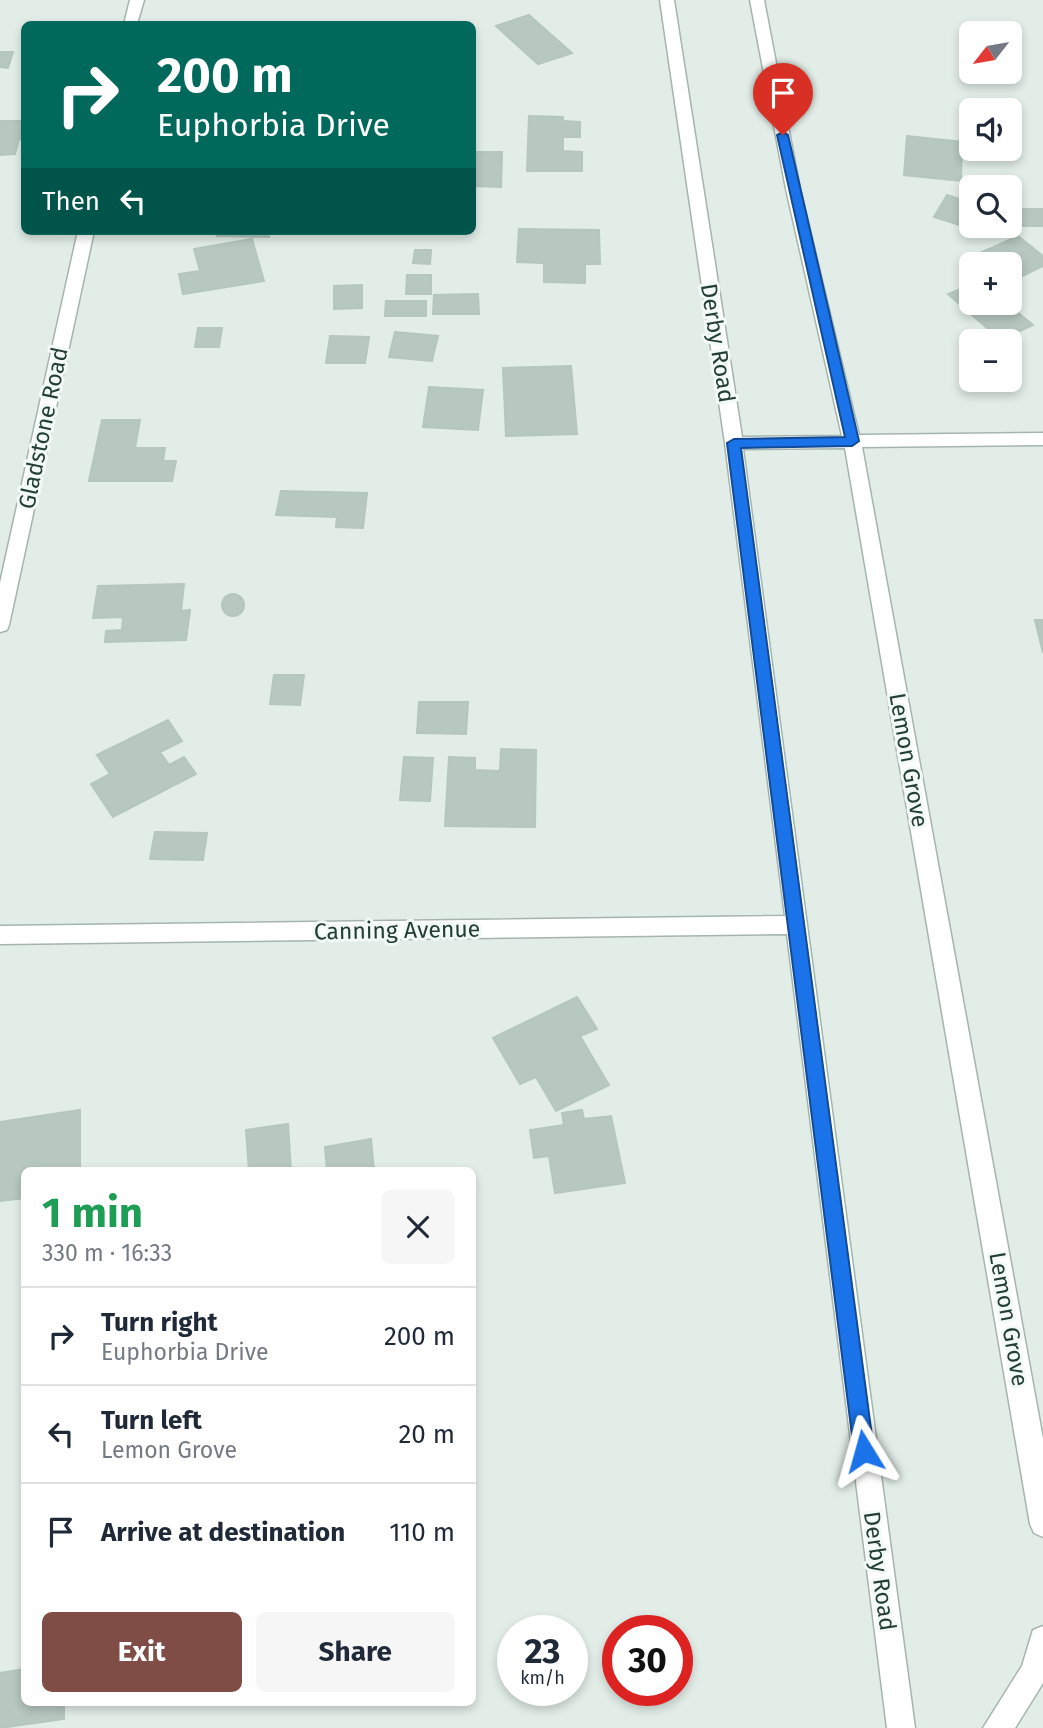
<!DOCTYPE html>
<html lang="en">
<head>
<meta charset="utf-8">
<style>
  body { margin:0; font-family:"Fira Sans",sans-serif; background:#f6f6f7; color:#1f2937; height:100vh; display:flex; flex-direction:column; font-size:26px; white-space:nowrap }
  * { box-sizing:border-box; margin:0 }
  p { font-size:23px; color:#747a83 }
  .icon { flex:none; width:38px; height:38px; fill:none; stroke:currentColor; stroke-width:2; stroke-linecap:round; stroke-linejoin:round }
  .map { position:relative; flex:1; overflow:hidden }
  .sheet { position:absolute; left:21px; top:1167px; width:455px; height:539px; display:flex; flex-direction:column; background:#fff; border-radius:10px; box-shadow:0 4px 10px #0003 }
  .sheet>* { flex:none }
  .hud { position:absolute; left:21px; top:21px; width:455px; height:214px; border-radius:10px; box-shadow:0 4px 10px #0003; background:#00695c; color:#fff; overflow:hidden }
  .needle { width:46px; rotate:239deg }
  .buttons { position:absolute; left:959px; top:21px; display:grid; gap:14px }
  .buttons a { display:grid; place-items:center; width:63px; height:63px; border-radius:10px; background:#fff; box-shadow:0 4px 10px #0003; font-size:35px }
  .speed { position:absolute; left:497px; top:1615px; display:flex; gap:14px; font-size:35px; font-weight:700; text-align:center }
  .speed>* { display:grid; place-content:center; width:91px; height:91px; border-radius:50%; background:#fff; box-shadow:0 4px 10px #0003; line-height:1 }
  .speed small { font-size:18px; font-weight:400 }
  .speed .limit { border:10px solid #d22; background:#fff; color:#111 }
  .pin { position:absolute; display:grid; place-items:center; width:60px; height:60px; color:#fff; margin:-72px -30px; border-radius:50% 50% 50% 0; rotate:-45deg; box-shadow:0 0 7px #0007 }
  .pin .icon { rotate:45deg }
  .me { position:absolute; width:77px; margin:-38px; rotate:352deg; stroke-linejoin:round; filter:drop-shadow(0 0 5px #0008) }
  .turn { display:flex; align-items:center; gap:24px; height:147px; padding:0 21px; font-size:32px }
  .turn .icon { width:91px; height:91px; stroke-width:2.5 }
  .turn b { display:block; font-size:49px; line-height:60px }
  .then { display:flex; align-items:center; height:66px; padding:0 21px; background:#0003; gap:14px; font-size:26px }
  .round { display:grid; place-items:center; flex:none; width:74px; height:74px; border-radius:10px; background:#f6f6f7 }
  .head { display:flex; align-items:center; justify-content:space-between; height:119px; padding:0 21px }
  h1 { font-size:42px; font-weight:700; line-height:52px; color:#1e9e55 }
  .action { display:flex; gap:14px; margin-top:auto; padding:14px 21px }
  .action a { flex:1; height:80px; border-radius:10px; background:#7f4c46; color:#fff; font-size:28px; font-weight:700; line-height:80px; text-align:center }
  .action a+a { background:#f6f6f7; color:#1f2937 }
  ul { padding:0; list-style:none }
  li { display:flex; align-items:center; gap:21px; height:98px; padding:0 21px; border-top:2px solid #e0e1e3 }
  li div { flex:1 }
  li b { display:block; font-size:26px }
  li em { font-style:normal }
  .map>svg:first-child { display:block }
  .building { fill:#b7c8c0; stroke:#b4c6be; stroke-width:2 }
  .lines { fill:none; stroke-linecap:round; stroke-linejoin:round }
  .minor-casing { stroke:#a5b5ae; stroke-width:3 }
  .minor { fill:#fff; fill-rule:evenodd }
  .route { fill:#1a73e8; stroke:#114b97; stroke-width:2 }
  .labels { text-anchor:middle; stroke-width:6; stroke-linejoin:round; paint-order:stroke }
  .street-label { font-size:23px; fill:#223e35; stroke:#f3f9f6 }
</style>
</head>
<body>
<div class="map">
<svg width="1043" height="1728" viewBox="0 0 1043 1728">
  <rect width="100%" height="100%" fill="#e2ede7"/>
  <path class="building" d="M529 15 572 53 538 64 496 26Z
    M0 52H13L8 68 0 67Z
    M529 116 563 117V121L580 122V137H563V151L582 152V171H527Z
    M0 121H24V139H19L15 154 0 155Z
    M907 136 962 142 961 181 904 175Z
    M472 152H502L501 187 472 186Z
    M947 195 971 203V217L966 227 934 217Z
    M1017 209H1043V226H1022Z
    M519 229 599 230 600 264H585V283L544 282V263L517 262Z
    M218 231H269V237L217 236Z
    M1018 236 1043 256V266L1010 282V264H983L973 256Z
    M252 239 264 281 183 294 179 274 200 271 194 249Z
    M415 250H431L430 264 413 263Z
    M407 275H431V294H406Z
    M362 285V308L334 309V286Z
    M971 285V303H1006L1033 325 1001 340 948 294Z
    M478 294 479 314H433L434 295Z
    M386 301H426V316H385Z
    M198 328H222L219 347H195Z
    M395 332 438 336 432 361 389 357Z
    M330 336 369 337 365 363H326Z
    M571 366 577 434 506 436 503 368Z
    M429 387 483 390 478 430 423 427Z
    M102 420H140L135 448H165L163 461H176L172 481H89Z
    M281 491 367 493 363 528 336 527 337 517 276 515Z
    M184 584 181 611 190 610 186 640 105 642 106 631 122 630 123 617 93 618 98 586Z
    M222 605a11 11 0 1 1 22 0a11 11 0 1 1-22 0Z
    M1035 620H1043V653Z
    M274 675H304L300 705 270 704Z
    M419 702H468L466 734 417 733Z
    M168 720 182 741 160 752 169 765 184 757 196 774 113 817 91 784 110 774 97 755Z
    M501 749 536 750 535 827 445 826 449 757 475 758V770L500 771Z
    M404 757 433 758 430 801 400 800Z
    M155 832 207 833 203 860 150 859Z
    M577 997 597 1029 580 1036 609 1085 556 1111 536 1077 520 1084 493 1038Z
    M80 1110V1171H24V1198L0 1201V1122Z
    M582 1110 584 1119 611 1116 625 1183 555 1193 549 1156 534 1158 530 1130 564 1125 562 1113Z
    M288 1124 291 1171H249L246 1130Z
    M371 1139 374 1171H327L325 1147Z
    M24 1669V1703H64V1719L0 1728V1673Z"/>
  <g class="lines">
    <defs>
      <path id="minor" d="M130 0H144L137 24H124Z
        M660 0H674L742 437 842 436 786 189 750 0H764L800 189 859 435 1043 433V445L862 447 1043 1439V1537L1034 1533 1030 1524 845 448 743 449 915 1728H887L787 934 0 944V926L785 916 725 443Z
        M78 231H94L9 625 7 630 0 632V583Z
        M1043 1626V1683L1015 1728H983L1022 1666 1033 1630Z"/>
    </defs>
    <use href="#minor" class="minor-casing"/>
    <use href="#minor" class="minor"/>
  </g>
  <path class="route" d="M783 132 788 135 859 441 852 446 741 448 874 1451 871 1458 864 1461 857 1458 854 1451 727 443 734 439 845 437 777 135Z"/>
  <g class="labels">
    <g class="street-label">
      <text transform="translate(718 343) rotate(81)" y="8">Derby Road</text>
      <text transform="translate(43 428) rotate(-78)" y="8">Gladstone Road</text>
      <text transform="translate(909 760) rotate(80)" y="8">Lemon Grove</text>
      <text transform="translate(397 930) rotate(-1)" y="8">Canning Avenue</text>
      <text transform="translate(1009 1319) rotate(80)" y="8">Lemon Grove</text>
      <text transform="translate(880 1571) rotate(82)" y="8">Derby Road</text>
    </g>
  </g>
</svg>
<div class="buttons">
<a><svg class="needle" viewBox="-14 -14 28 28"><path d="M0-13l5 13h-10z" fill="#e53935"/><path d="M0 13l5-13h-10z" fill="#747a83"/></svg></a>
<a><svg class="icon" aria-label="sound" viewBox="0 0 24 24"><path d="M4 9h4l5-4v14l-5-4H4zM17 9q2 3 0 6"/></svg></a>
<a><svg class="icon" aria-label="search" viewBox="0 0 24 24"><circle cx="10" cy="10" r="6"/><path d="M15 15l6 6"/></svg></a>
<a>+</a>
<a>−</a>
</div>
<div class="speed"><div>23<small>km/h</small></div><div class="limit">30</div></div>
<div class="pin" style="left:783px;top:135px;background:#d93025"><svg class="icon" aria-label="arrive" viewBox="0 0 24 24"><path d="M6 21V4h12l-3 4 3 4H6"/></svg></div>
<svg class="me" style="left:864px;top:1451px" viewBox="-20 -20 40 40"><path d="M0-17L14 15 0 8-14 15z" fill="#1a73e8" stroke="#fff" stroke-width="4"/></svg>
<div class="hud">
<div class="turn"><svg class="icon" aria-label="right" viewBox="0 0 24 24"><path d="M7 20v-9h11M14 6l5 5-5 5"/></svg><div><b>200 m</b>Euphorbia Drive</div></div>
<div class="then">Then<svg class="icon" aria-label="left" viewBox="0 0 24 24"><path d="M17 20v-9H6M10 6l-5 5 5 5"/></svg></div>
</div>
<section class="sheet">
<div class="head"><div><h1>1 min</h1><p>330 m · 16:33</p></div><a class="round"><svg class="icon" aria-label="close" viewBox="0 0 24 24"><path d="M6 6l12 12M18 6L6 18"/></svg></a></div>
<ul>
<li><svg class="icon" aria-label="right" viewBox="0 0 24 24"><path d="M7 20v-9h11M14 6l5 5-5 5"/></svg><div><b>Turn right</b><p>Euphorbia Drive</p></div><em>200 m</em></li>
<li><svg class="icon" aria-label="left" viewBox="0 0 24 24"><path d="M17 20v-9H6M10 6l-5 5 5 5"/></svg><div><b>Turn left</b><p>Lemon Grove</p></div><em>20 m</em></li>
<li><svg class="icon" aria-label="arrive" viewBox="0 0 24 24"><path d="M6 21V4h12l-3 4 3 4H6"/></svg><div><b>Arrive at destination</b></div><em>110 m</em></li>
</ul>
<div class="action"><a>Exit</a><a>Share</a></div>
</section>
</div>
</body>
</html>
